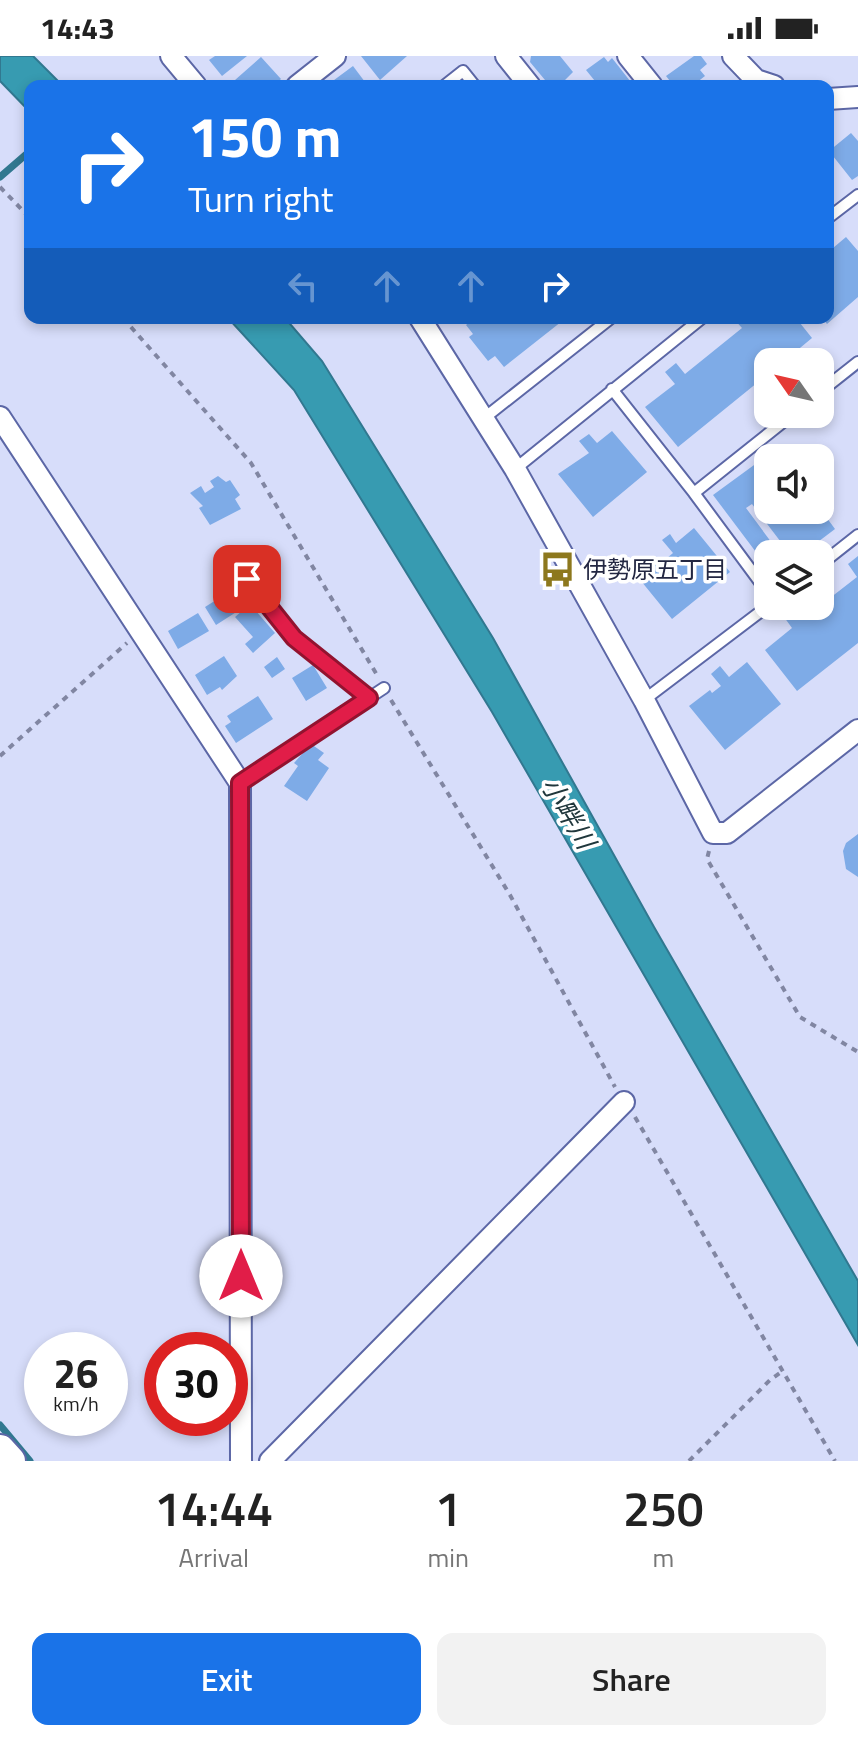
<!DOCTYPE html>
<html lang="en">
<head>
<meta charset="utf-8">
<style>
  body { margin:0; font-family:"Titillium Web","Noto Sans JP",sans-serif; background:#f2f2f2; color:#222; height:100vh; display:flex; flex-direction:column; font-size:30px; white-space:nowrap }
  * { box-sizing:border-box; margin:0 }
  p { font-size:26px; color:#767676 }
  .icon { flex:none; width:44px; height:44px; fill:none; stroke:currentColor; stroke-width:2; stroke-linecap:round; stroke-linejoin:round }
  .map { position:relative; height:1405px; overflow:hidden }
  .sheet { display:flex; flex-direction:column; background:#fff; flex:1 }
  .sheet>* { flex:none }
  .top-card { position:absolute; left:24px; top:24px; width:810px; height:244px; border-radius:16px; box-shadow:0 4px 12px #0003; background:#1a73e8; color:#fff; overflow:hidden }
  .needle { width:52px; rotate:304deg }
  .fabs { position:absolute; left:754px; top:292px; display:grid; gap:16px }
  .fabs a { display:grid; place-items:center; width:80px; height:80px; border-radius:16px; background:#fff; box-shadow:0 4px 12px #0003; font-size:40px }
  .speed { position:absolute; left:24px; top:1276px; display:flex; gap:16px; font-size:40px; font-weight:700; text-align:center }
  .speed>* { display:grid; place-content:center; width:104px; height:104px; border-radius:50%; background:#fff; box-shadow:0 4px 12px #0003; line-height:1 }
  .speed small { font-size:20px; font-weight:400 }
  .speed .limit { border:12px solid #d22; background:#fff; color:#111 }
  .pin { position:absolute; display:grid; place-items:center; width:68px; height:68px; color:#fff; margin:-34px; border-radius:16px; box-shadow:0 4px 12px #0006 }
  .me { position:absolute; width:88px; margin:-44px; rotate:0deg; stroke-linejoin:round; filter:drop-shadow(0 0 6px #0008) }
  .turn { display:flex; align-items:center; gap:28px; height:168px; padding:0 32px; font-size:36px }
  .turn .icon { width:104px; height:104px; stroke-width:2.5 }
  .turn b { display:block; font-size:56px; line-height:68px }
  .lanes { display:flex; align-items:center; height:76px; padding:0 32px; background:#0003; justify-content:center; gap:40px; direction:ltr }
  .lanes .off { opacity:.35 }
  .eta { display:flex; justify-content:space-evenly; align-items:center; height:136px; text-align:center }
  .eta b { font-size:48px; font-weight:600; line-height:56px }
  .cta { display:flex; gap:16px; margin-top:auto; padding:16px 32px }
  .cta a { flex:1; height:92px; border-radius:16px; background:#1a73e8; color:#fff; font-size:32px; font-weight:600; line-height:92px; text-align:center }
  .cta a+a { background:#f2f2f2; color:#222 }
  .status { display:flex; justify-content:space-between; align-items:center; height:56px; padding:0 40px; background:#fff; direction:ltr }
  .status svg { height:22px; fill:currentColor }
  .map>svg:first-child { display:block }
  .water { fill:#379bb1; stroke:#317890; stroke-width:2 }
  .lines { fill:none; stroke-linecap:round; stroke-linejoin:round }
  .stream { stroke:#317890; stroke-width:7 }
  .building { fill:#7eabe7 }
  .lane-casing { stroke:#5c67a6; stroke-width:14 }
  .street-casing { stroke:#5c67a6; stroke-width:24 }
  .secondary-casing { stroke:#5c67a6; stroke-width:34 }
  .path { stroke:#8186a2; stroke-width:4; stroke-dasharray:6 6; stroke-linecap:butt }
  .lane { stroke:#fff; stroke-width:10 }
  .street { stroke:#fff; stroke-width:20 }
  .secondary { stroke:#fff; stroke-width:30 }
  .route-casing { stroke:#92132f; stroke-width:20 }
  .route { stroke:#e11d48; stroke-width:14 }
  .labels { text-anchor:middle; stroke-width:7; stroke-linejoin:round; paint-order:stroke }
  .poi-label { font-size:24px; fill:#232742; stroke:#fff; text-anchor:start }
  .water-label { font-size:26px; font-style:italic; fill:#20373c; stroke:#fff }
</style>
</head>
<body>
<div class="status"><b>14:43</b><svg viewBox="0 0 49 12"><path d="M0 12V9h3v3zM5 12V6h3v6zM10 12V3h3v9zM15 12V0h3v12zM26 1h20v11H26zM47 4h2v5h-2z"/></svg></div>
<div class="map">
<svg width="858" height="1405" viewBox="0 0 858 1405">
  <rect width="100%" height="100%" fill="#d7ddfa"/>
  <path class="water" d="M0 0H33L63 30H30V56L0 25Z
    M228 262H285L322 305 493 582 654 871 858 1225V1289L492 656 294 334Z"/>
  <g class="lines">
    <path class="stream" d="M0 121 30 95
      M0 1369 30 1405"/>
  </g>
  <path class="building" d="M215 0H247L222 20 209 4Z
    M361 0H407L380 24Z
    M531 0H560L573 16 559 30H550L530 6Z
    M694 0H701L707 8 700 14 705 20 696 27 698 30H674L666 20Z
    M261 1 281 23 273 30H238L235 24Z
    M604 1 608 6 612 2 634 30H599L586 14Z
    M353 10 368 30H326Z
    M851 77 858 85V120L852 124 829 95Z
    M846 181 858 195V241L827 268 822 262H828V186L833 192Z
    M474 262H566L504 311 495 300 488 305 469 281 473 278 466 269Z
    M733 262H748L751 266 756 262H796L812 282 783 306H768V318L678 391 645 351 675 328 665 316 676 307 685 318 742 272Z
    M612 375 647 416 593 461 558 418 589 397 579 385 589 378 597 387Z
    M776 393 782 402H768V454H821L835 473 802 498H790L752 448 746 452 780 498H768V512L713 439Z
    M218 420 226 426 230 424 240 439 235 443 241 453 210 469 199 452 203 450 190 437 201 430 205 437 214 431 210 425Z
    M694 472 730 516 672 563 637 520 657 503 660 508 673 497 662 484 670 478 676 487Z
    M858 500V587L797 635 765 594 792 572 784 561 795 552 803 563 857 521 848 508Z
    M240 529 252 546 216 569 205 551Z
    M250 548 275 577 253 597 245 588 253 581 235 561Z
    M198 557 209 575 178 593 168 575Z
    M224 600 237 620 222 634 220 631 207 639 195 619Z
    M277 601 285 613 272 622 264 611Z
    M747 606 781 648 725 694 689 650 710 634 712 637 721 630 711 618 720 610 729 621Z
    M313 609 327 632 306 645 292 622Z
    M258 640 273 663 236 687 225 670 231 666 227 660Z
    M311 688 324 697 318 704 329 712 307 745 284 730 298 710 294 707Z
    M858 778V821L846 813 843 795 846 787Z"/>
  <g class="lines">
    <defs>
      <path id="lane" d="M444 30 463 15 475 30
        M828 162 858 139
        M612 333 694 437
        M820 336 858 306
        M483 363 611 262
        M515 413 702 262
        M820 509 858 479
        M247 523 294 582 369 642
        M768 537 694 437 793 358
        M644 644 768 550
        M240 727 384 632"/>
      <path id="street" d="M171 0 196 30
        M506 0 530 30
        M628 0 652 30
        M733 0 756 24 774 30
        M297 30 335 0
        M828 43 858 41
        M420 262 515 413 644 644 713 777H727L858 674
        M0 361 240 727 241 1405
        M270 1405 624 1046"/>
      <path id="secondary" d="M0 1394 10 1405"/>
    </defs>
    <use href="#lane" class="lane-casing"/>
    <use href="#street" class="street-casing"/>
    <use href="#secondary" class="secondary-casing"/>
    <path class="path" d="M0 131 30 162
      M123 262 251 407 377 619
      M391 644 510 839 615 1031
      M0 700 127 587
      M709 795 707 803 800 961 858 996
      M635 1061 835 1405
      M689 1405 770 1324 784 1314"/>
    <use href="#lane" class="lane"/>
    <use href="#street" class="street"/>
    <use href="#secondary" class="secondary"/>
  </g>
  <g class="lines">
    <defs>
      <path id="route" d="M241 1220 240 727 369 642 294 582 247 523"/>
    </defs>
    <use href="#route" class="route-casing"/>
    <use href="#route" class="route"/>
  </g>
  <defs>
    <symbol id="bus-bare" viewBox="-9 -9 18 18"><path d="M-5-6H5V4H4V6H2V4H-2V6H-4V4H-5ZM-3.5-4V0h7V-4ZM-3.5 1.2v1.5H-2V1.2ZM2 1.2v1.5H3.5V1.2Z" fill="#8d781d" stroke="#fff" stroke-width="2.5" paint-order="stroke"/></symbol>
  </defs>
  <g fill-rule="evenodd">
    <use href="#bus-bare" x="532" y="488" width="51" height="51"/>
  </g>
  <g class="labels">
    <g class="poi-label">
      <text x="583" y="522">伊勢原五丁目</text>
    </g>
    <g class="water-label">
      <text transform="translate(568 757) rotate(59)" y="9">小畔川</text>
    </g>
  </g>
</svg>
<div class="fabs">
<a><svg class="needle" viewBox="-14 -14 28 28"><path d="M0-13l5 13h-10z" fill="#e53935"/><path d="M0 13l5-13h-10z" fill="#767676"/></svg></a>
<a><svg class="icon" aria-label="sound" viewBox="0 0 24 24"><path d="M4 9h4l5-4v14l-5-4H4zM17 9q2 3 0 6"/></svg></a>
<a><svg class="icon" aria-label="layers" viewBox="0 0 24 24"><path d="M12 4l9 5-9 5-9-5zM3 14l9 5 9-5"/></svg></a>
</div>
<div class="speed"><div>26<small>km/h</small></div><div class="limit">30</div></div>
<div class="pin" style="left:247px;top:523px;background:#d93025"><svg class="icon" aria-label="arrive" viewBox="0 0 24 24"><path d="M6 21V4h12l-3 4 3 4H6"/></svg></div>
<svg class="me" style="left:241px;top:1220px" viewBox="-20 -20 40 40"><circle r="19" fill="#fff"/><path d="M0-13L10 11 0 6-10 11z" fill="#e11d48"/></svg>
<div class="top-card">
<div class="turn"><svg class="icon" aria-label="right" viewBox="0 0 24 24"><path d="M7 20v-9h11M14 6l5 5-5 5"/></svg><div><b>150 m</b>Turn right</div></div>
<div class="lanes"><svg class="icon off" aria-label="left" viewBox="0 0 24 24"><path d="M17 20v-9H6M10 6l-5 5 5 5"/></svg><svg class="icon off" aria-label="ahead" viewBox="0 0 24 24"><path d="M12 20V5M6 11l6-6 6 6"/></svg><svg class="icon off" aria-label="ahead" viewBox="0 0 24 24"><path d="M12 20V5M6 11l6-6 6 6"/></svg><svg class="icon" aria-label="right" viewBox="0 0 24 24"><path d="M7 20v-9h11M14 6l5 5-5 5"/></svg></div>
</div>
</div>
<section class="sheet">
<div class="eta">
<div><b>14:44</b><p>Arrival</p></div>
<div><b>1</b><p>min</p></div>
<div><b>250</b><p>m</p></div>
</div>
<div class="cta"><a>Exit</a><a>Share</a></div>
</section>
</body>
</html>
